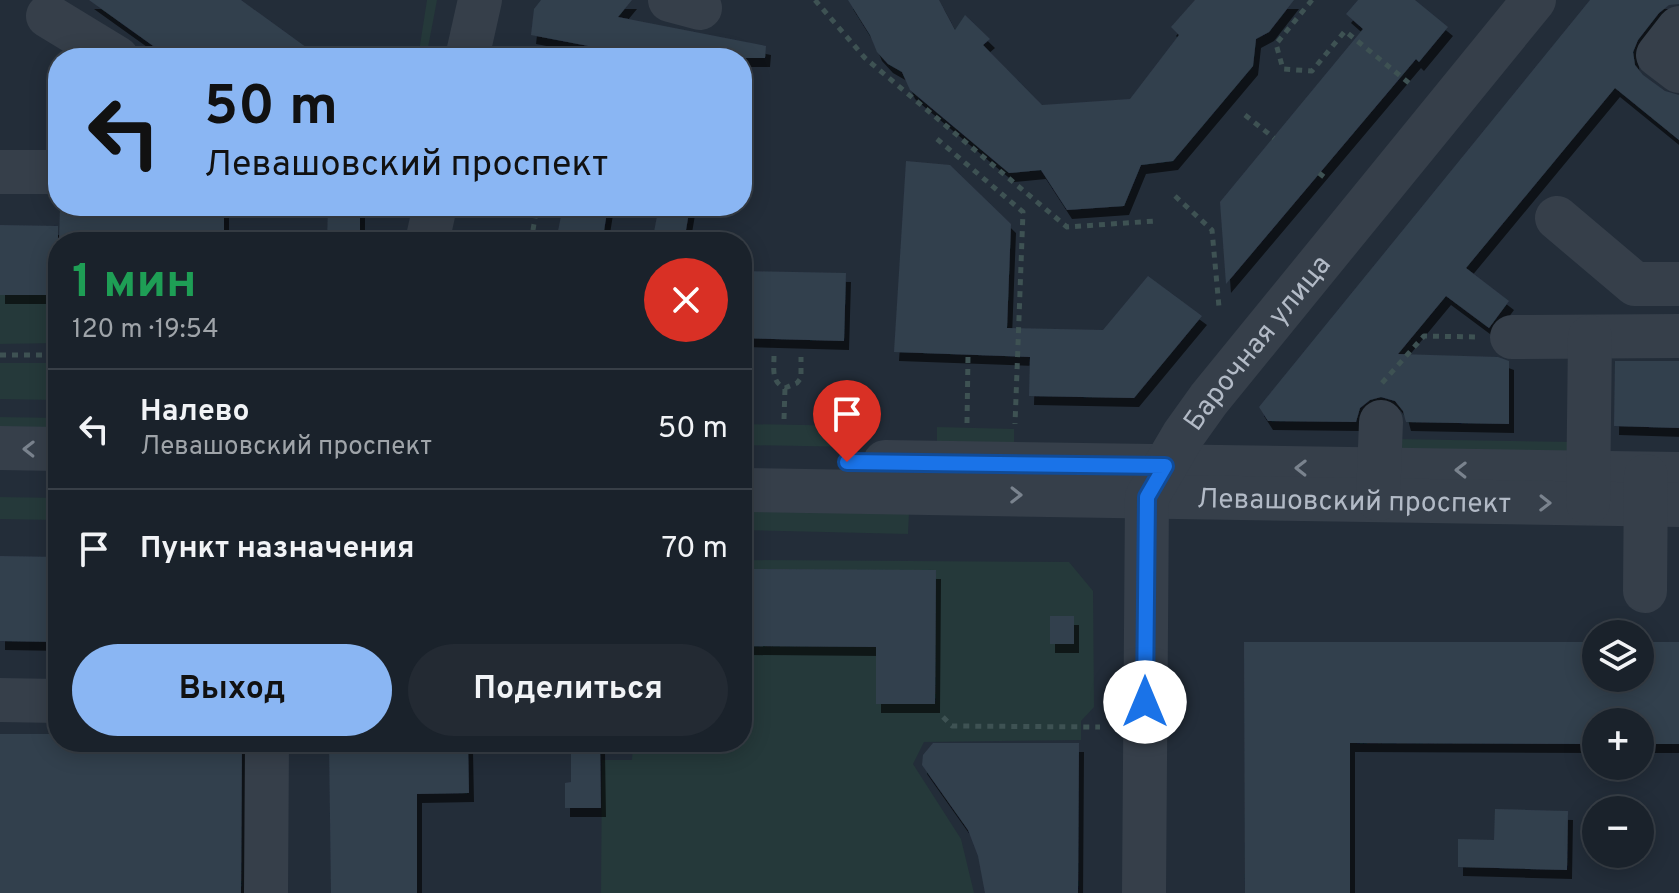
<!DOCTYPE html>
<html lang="ru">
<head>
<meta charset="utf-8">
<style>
  body { margin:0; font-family:Overpass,sans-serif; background:#232a33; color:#f1f3f6; height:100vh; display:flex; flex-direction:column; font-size:30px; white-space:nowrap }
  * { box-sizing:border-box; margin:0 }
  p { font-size:26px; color:#9fa4a9 }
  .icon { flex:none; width:44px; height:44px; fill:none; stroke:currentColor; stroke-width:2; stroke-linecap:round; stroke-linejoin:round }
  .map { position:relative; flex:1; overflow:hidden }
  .details { position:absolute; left:48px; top:232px; width:704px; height:520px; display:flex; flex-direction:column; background:#1a222b; border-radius:32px; box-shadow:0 4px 20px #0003,0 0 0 2px #383f47 }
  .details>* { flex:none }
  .hud { position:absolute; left:48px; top:48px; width:704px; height:168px; border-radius:32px; box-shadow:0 4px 20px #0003,0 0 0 2px #383f47; background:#8ab6f3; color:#111; overflow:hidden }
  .controls { position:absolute; left:1582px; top:620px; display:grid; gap:16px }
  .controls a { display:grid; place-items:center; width:72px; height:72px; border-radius:50%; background:#1a222b; box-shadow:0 4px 20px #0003,0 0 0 2px #383f47; font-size:40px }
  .pin { position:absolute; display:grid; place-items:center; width:68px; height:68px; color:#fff; margin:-82px -34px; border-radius:50% 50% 50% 0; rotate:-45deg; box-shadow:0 0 8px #0007 }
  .pin .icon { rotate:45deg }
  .me { position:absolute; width:88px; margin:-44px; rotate:0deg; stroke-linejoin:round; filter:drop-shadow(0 0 6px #0008) }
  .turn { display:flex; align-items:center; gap:28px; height:168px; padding:0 24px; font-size:36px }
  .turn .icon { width:104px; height:104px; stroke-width:2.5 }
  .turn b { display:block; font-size:56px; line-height:68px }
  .round { display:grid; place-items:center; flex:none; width:84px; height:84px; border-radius:42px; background:#232a33 }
  .overview { display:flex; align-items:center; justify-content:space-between; height:136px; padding:0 24px }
  h1 { font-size:48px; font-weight:700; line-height:60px; color:#1e9e55 }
  .action { display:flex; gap:16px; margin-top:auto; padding:16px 24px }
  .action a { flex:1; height:92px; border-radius:48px; background:#8ab6f3; color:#111; font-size:32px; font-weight:700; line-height:92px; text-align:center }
  .action a+a { background:#232a33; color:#f1f3f6 }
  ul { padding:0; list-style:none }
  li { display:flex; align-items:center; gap:24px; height:120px; padding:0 24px; border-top:2px solid #383f47 }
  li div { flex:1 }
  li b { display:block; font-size:30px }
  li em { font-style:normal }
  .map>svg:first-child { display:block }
  .green { fill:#25393a }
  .building { fill:#323f4d; filter:url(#shadow) }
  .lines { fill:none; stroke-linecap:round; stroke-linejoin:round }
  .path { stroke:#3e5253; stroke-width:5; stroke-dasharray:6 6; stroke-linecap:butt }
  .minor { stroke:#363f4a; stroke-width:44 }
  .oneway { stroke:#7a838e }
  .route-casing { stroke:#114b97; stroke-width:20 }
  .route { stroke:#1a73e8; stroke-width:14 }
  .labels { text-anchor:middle; stroke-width:8; stroke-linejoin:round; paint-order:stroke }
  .street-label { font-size:28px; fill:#b2bac6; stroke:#1c242e }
</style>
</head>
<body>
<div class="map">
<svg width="1679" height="893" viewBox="0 0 1679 893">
  <defs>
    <filter id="shadow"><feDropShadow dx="5" dy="9" stdDeviation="0" flood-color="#0009"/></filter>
  </defs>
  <rect width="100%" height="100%" fill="#232d39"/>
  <path class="green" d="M427 0H437L426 58H418Z
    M0 295H58V343L0 344Z
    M0 363H58V400L0 399Z
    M0 417 58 418V432L0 431Z
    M742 424 859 426V447L742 445Z
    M937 427 1014 429V449L937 447Z
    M1393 439 1574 442V458L1392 455Z
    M0 497 58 498V520L0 519Z
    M742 509 909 512 908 534 742 530Z
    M742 560 1069 562 1093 591 1094 707 1081 721V740L924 742 913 764 961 839 974 893H601L602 760H632L633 742H742Z"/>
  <path class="building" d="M89 0H241L321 58H170Z
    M541 0H632L618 17 766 46 765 58H651L531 35 534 9Z
    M848 0H939L955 30 965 15 990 39 983 45 1042 105 1130 99 1179 35 1171 27 1195 0H1294L1269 32 1256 39 1253 66 1173 161 1141 165 1124 206 1067 210 1041 170 1009 173 910 90 902 72 888 64 877 52 870 35Z
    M1358 0H1415L1448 27 1419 62 1416 59 1226 284 1220 202 1363 29 1346 14Z
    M1590 0H1679V4L1669 5 1659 13 1638 40 1633 52 1635 65 1643 75 1665 91 1679 95V140L1615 88 1466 268 1509 301 1489 328 1446 296 1398 354 1498 357 1509 361V424L1406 422 1403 411 1395 401 1381 397 1370 400 1360 408 1356 422 1268 421 1259 407Z
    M906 161 950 165 1011 224 1007 328 1103 330 1148 276 1202 316 1134 398 1029 396 1030 357 894 352Z
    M60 206H224V242H59Z
    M328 206H360V242H327Z
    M563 206H608L603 237 558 231Z
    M659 206H690L684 242H652Z
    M0 225 58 226V295H0Z
    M742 271 846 273 844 341 742 338Z
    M1615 361H1679V428L1614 426Z
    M0 556 58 557V642L0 641Z
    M742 569 936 570 935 704H876V647L742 646Z
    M1050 616H1074V644H1050Z
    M1244 642H1596V678H1640V642H1679V744H1640V722H1596V744L1350 743V893H1245Z
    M0 734H58V742H242L241 893H0Z
    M329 742H468L469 793 417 794V893H331Z
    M571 742H600L601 808H565V783L571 782Z
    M933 743H1079L1078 893H985L978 856 968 830 922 765 923 755Z
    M1495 809 1568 811 1567 870 1458 867V839L1494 840Z"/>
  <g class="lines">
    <path class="path" d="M815 0 865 58 1067 227 1155 221
      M1312 0 1276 44 1283 69 1312 71 1345 31 1409 83
      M1245 115 1274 138
      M937 139 1023 212 1015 424
      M1319 173 1328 180
      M1175 196 1212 230 1219 307
      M531 242 537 206
      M0 355H58
      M774 356C774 369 771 382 785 388L797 383 801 378V357
      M1382 383 1424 336 1479 337
      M784 419 785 388
      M967 423 968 356
      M943 717 952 726 1100 727"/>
    <g class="minor">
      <path d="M670 0 700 8"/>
      <path d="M48 16 117 58"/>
      <path d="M1679 28 1658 55 1679 71"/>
      <path d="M467 58 480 0"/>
      <path d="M0 172H58"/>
      <path d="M1557 218 1635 284H1679"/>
      <path d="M427 242 435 206"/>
      <path d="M1512 337 1679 336"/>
      <path d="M0 448 58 449"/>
      <path d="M885 462 1679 474"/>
      <path id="s1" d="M742 490 1679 505"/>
      <path d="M1378 499 1381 422"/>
      <path d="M1588 503 1590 337"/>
      <path d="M1645 591 1646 476"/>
      <path d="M0 700 58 701"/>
      <path d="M266 893 267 742"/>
      <path id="s2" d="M1144 893 1147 497 1184 434 1209 399 1534 0"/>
    </g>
  </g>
  <defs><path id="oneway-chevron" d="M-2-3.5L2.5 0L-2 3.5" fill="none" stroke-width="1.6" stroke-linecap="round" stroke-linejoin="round" transform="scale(2)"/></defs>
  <g class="oneway">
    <use href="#oneway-chevron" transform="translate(29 449) rotate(-179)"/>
    <use href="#oneway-chevron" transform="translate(1301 468) rotate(-179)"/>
    <use href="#oneway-chevron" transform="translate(1461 470) rotate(-179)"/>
    <use href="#oneway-chevron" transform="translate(1016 495) rotate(1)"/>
    <use href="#oneway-chevron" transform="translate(1545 503) rotate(1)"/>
  </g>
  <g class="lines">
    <defs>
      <path id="route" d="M847 462 1165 466 1147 497 1145 702"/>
    </defs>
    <use href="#route" class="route-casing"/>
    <use href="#route" class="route"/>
  </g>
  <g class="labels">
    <g class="street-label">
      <text dy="10" stroke="none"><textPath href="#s2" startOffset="586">Барочная улица</textPath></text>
      <text dy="10" stroke="none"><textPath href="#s1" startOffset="612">Левашовский проспект</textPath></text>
    </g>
  </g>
</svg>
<div class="controls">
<a><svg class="icon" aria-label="layers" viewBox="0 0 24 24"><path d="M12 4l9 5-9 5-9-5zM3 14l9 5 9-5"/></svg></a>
<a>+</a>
<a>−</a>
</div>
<div class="pin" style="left:847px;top:462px;background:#d93025"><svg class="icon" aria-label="arrive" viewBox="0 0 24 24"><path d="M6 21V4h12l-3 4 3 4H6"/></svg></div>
<svg class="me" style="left:1145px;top:702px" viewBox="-20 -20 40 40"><circle r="19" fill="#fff"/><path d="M0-13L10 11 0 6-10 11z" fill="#1a73e8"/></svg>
<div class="hud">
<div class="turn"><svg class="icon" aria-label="left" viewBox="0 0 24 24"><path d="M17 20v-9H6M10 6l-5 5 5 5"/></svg><div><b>50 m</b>Левашовский проспект</div></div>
</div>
<section class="details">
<div class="overview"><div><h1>1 мин</h1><p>120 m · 19:54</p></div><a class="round" style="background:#d93025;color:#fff"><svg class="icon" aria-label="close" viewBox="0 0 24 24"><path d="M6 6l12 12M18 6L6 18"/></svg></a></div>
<ul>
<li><svg class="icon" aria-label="left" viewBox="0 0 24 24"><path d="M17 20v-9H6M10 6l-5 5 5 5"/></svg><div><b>Налево</b><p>Левашовский проспект</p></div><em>50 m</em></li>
<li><svg class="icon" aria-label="arrive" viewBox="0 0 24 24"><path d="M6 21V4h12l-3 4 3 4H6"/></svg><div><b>Пункт назначения</b></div><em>70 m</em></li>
</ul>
<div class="action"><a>Выход</a><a>Поделиться</a></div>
</section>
</div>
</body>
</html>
